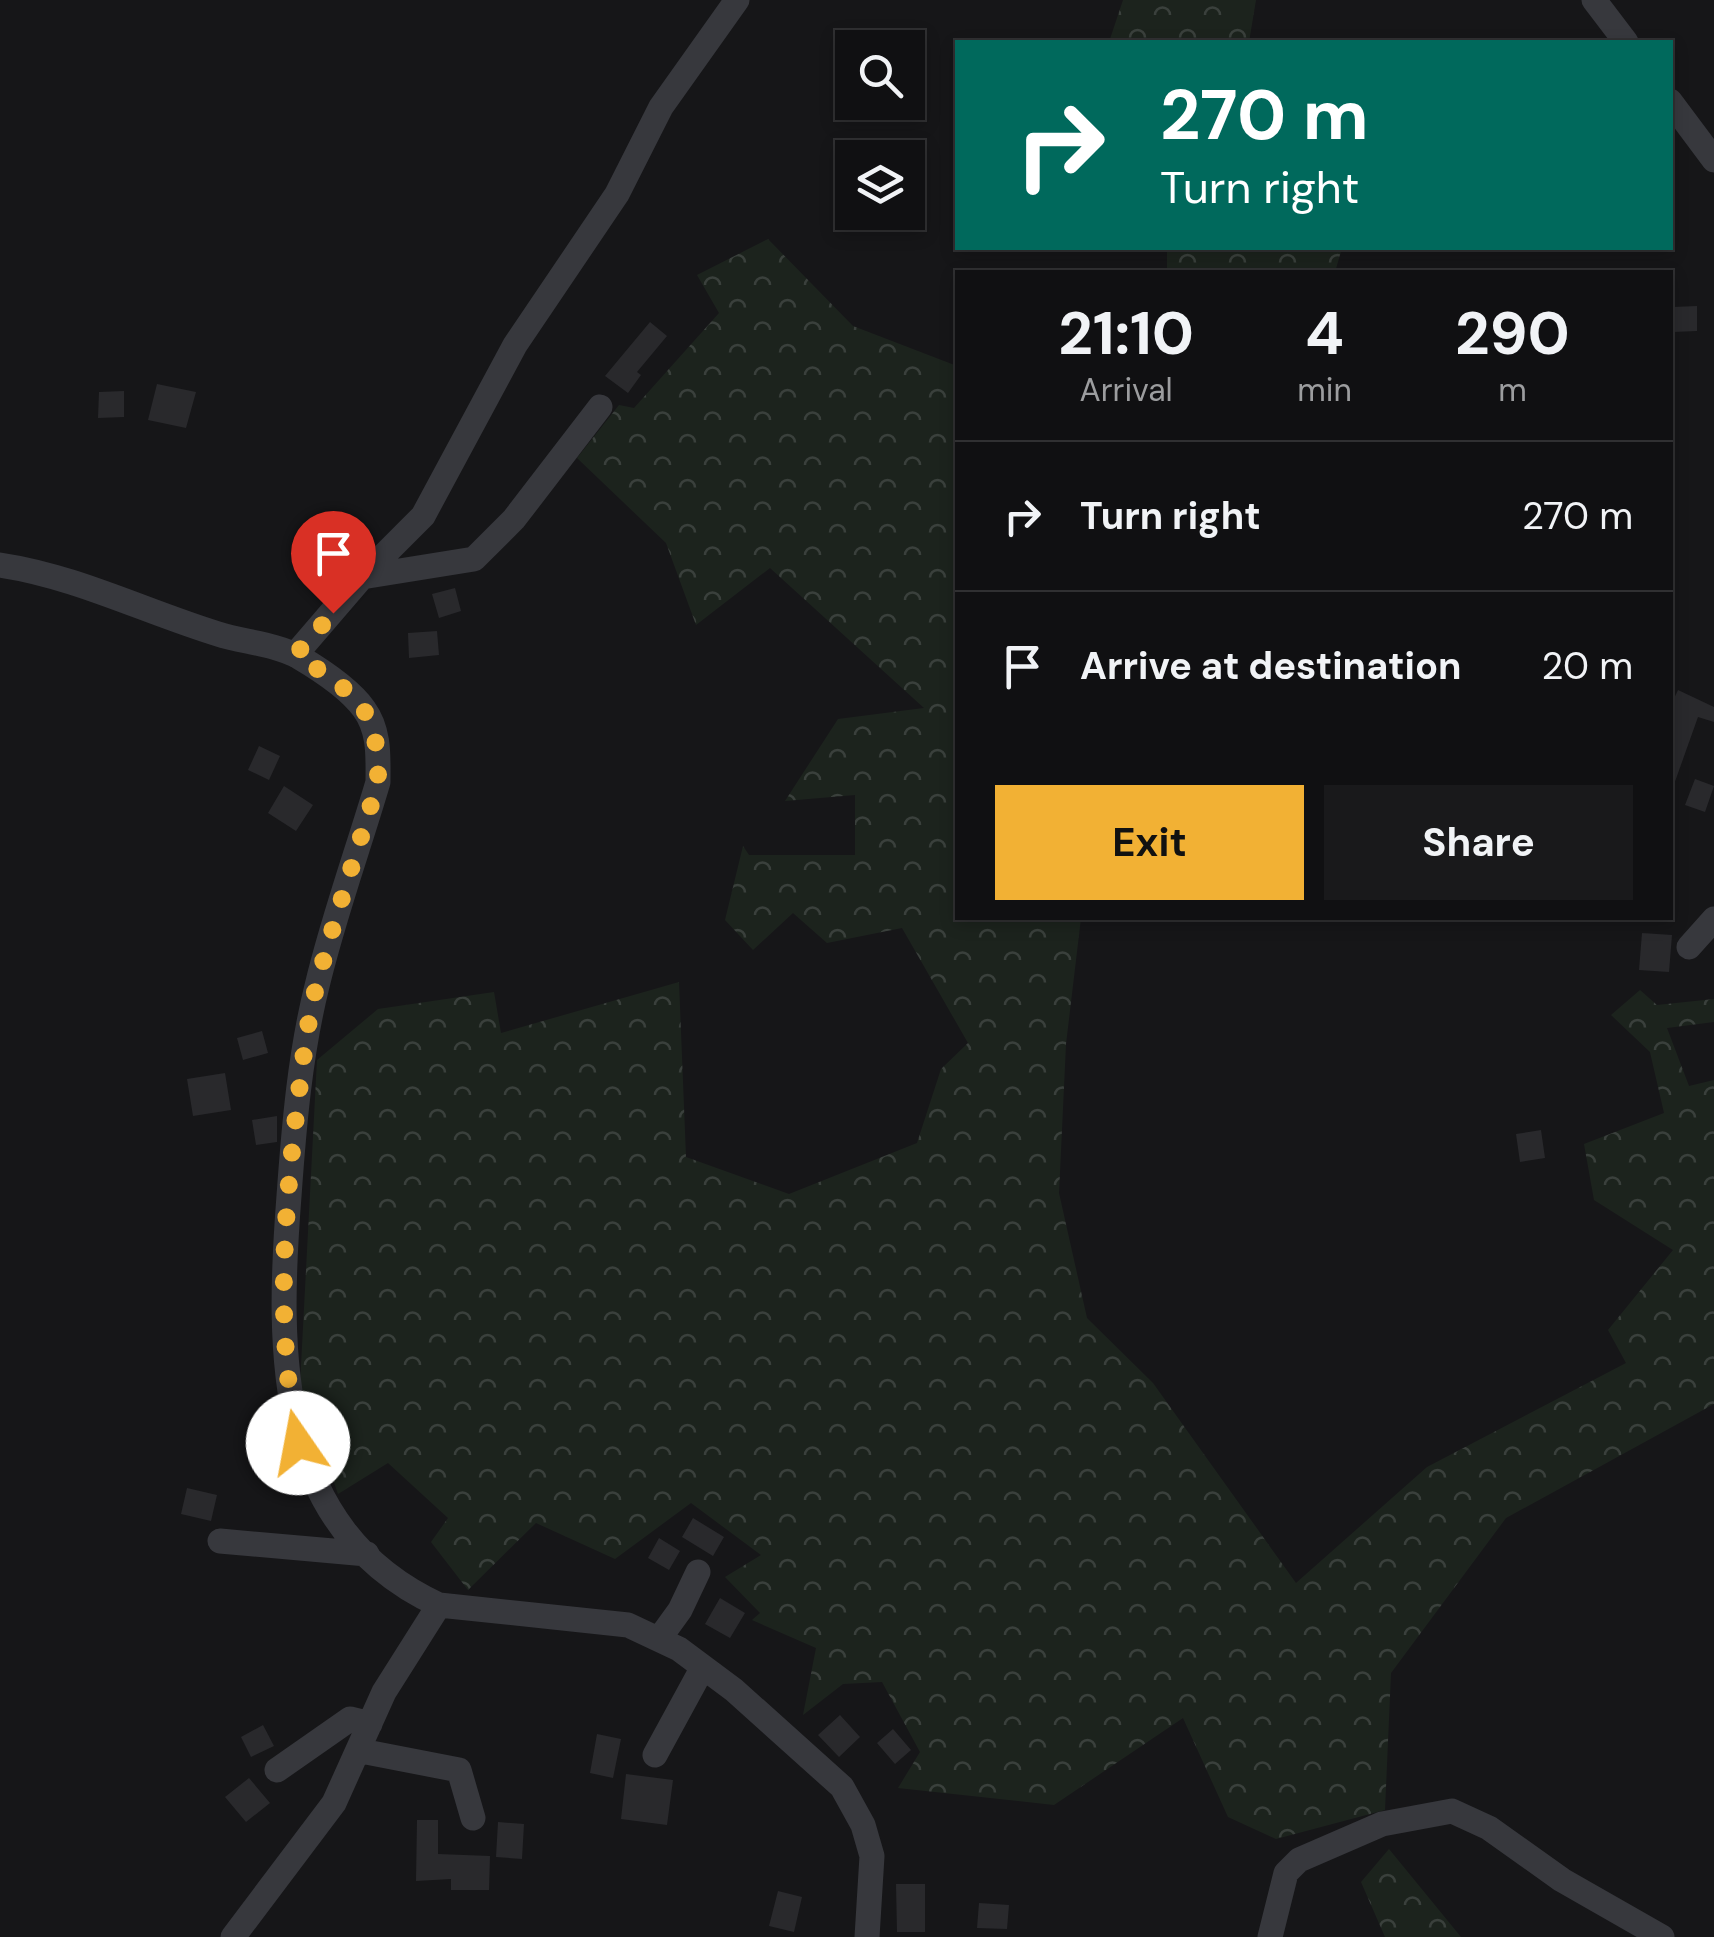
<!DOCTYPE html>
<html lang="en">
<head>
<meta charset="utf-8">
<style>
  body { margin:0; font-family:"DM Sans",sans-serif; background:#19191b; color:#f1f3f6; height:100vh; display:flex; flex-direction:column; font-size:38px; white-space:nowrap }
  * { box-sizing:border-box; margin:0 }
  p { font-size:32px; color:#9c9d9f }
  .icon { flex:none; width:55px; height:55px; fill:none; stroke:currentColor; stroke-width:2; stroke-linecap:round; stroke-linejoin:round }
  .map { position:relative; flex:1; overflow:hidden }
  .sheet { position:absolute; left:955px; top:270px; width:718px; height:650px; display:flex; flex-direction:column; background:#101012; border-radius:0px; box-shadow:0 5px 15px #0003,0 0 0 2px #303032 }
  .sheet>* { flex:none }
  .top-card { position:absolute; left:955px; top:40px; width:718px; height:210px; border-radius:0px; box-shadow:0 5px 15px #0003,0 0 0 2px #303032; background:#00695c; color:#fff; overflow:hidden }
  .controls { position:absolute; left:835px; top:30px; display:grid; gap:20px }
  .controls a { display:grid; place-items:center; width:90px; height:90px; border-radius:0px; background:#101012; box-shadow:0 5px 15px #0003,0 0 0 2px #303032; font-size:50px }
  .pin { position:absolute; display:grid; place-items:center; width:85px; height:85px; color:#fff; margin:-102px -42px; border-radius:50% 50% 50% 0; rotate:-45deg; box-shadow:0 0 10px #0007 }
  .pin .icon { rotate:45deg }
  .me { position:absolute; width:110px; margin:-55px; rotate:348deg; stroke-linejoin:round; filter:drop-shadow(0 0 8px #0008) }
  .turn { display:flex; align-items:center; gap:35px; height:210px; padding:0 40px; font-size:45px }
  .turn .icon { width:130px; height:130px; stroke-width:2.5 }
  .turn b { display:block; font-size:70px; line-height:85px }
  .eta { display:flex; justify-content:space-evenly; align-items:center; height:170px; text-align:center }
  .eta b { font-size:60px; font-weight:700; line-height:70px }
  .cta { display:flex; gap:20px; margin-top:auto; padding:20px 40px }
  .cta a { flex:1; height:115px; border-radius:0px; background:#f2b134; color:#111; font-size:40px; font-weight:700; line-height:115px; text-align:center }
  .cta a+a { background:#19191b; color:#f1f3f6 }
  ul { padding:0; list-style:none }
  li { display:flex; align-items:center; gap:30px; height:150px; padding:0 40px; border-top:2px solid #303032 }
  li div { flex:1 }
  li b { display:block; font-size:38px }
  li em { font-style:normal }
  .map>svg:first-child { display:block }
  .forest { fill:url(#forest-crowns) }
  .building { fill:#29292c }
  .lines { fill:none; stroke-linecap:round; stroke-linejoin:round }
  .minor { stroke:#37383d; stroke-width:25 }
  .route { stroke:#f2b134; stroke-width:18; stroke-dasharray:0 32.4 }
</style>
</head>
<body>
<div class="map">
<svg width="1714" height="1937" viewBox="0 0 1714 1937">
  <defs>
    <pattern id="forest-crowns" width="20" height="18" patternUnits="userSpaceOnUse" patternTransform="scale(2.5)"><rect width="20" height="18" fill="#1c231d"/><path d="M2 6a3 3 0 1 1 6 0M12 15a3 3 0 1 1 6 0" fill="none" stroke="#3a403c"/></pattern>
  </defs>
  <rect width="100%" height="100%" fill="#161618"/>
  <path class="forest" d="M1123 0H1256L1249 42H1109Z
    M768 239 853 326 957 366 958 918H1081L1066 1044 1059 1193 1087 1318 1153 1383 1296 1583 1427 1467 1626 1363 1608 1330 1673 1250 1594 1200 1584 1144 1664 1113 1650 1052 1611 1015 1640 990 1657 1005 1714 999V1022L1667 1028 1689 1086 1714 1080V1404L1506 1518 1391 1673 1385 1810 1276 1839 1228 1817 1183 1718 1054 1805 898 1788 920 1752 882 1682 843 1684 803 1715 816 1648 752 1620 760 1613 725 1577 761 1555 691 1503 615 1559 536 1523 468 1590 431 1542 448 1518 388 1463 338 1494 300 1385 317 1060 378 1009 494 992 501 1033 679 982 686 1157 789 1194 917 1143 941 1069 968 1043 902 928 827 943 793 913 753 950 725 920 743 846 749 855H855V795L785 801 838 719 924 708 770 568 696 625 666 543 577 458 619 405 634 408 719 313 697 275Z
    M1167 248H1342L1335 272H1167Z
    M1389 1849 1461 1937H1385L1361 1882Z"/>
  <path class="building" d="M1697 306V331L1673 332V307Z
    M650 322 667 336 637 372 641 375 628 393 605 376Z
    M157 384 196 392 186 428 148 420Z
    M124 391V417L98 418 99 392Z
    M455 588 461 611 439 618 432 594Z
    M437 631 439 655 409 658 408 633Z
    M1678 690 1714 707V722L1698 717 1672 790 1670 707Z
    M259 746 280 756 269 780 248 770Z
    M1695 779 1714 786 1705 812 1685 805Z
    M284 786 313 805 296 831 268 813Z
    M1642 933 1672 935 1669 972 1639 970Z
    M262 1031 268 1053 243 1060 237 1038Z
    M225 1073 231 1110 193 1116 187 1079Z
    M277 1116V1142L256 1145 252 1120Z
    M1541 1130 1545 1158 1520 1162 1516 1134Z
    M187 1488 217 1495 211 1521 181 1514Z
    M693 1518 724 1537 713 1556 682 1537Z
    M659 1538 680 1551 669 1570 648 1558Z
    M720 1598 745 1613 730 1638 705 1624Z
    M840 1715 860 1737 839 1757 818 1735Z
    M263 1725 274 1746 251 1757 241 1737Z
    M893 1729 911 1750 895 1764 877 1743Z
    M597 1734 621 1739 613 1778 590 1773Z
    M626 1774 673 1780 667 1825 621 1819Z
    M249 1778 270 1803 246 1822 225 1797Z
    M417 1820H438V1854L490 1856 489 1890H451V1879L416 1881Z
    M498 1822 524 1824 522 1859 496 1857Z
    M896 1884H925V1932H897Z
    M778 1891 802 1897 794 1932 769 1926Z
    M979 1903 1009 1905 1007 1929 977 1928Z"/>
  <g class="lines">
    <path class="minor" d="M1594 0 1626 42
      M1670 101 1714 160
      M0 565C75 576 146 612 218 634 243 642 276 644 299 657 321 670 349 688 364 709 380 731 378 757 378 782 358 850 333 918 317 986 300 1054 294 1126 289 1196 277 1351 274 1529 439 1605L628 1625 679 1649 734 1690 842 1787 863 1825 872 1856 867 1937
      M362 577 474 559 514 519 600 407
      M295 655 362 577 423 516 515 345 617 194 661 107 737 0
      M1689 947 1714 919
      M220 1541 367 1554
      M659 1639 680 1610 698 1572
      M361 1751 459 1770 473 1818
      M655 1755 703 1667
      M277 1770 350 1719 370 1724
      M233 1937 334 1803 384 1692 439 1605
      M1270 1937 1286 1873 1299 1860 1382 1824 1452 1811 1489 1828 1562 1880 1662 1937"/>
  </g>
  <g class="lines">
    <path class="route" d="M298 1443C276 1333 283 1226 296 1116 302 1070 306 1025 318 980 336 914 358 848 378 782 379 703 355 696 296 654L333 613"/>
  </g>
</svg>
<div class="controls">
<a><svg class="icon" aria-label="search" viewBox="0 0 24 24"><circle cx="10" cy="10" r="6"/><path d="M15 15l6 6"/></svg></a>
<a><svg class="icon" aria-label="layers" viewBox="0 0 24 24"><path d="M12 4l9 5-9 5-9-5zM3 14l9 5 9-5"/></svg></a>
</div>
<div class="pin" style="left:333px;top:613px;background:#d93025"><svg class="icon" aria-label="arrive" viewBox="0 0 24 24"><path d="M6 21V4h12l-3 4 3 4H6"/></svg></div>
<svg class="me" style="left:298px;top:1443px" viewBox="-20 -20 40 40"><circle r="19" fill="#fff"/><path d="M0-13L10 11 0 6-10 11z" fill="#f2b134"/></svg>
<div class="top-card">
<div class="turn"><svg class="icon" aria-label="right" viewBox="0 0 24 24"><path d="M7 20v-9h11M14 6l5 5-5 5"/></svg><div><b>270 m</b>Turn right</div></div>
</div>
<section class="sheet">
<div class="eta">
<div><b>21:10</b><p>Arrival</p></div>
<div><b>4</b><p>min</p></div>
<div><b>290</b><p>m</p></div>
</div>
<ul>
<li><svg class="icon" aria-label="right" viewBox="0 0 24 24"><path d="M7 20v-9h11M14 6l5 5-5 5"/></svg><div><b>Turn right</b></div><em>270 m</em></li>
<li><svg class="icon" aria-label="arrive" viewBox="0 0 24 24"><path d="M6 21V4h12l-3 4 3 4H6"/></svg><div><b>Arrive at destination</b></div><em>20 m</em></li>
</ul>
<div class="cta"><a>Exit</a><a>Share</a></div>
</section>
</div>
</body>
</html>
